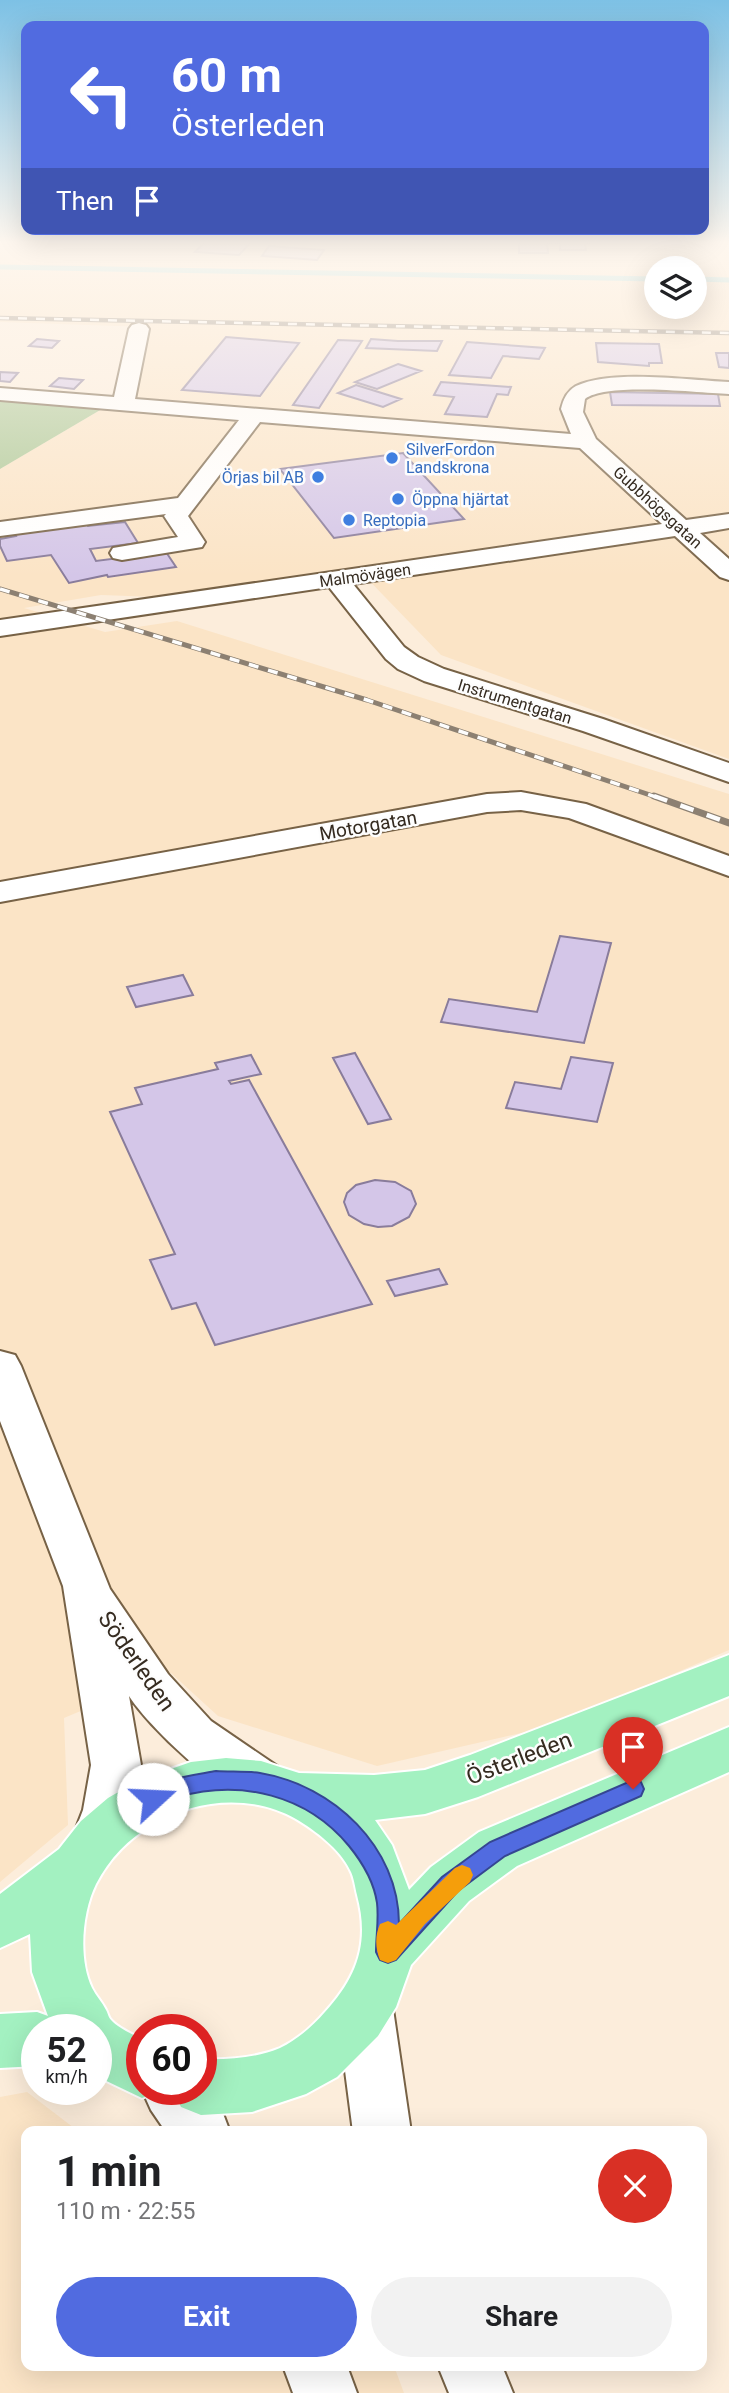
<!DOCTYPE html>
<html lang="en">
<head>
<meta charset="utf-8">
<style>
  body { margin:0; font-family:Roboto,sans-serif; background:#f2f2f2; color:#202124; height:100vh; display:flex; flex-direction:column; font-size:26px; white-space:nowrap }
  * { box-sizing:border-box; margin:0 }
  p { font-size:23px; color:#757577 }
  .icon { flex:none; width:38px; height:38px; fill:none; stroke:currentColor; stroke-width:2; stroke-linecap:round; stroke-linejoin:round }
  .map { position:relative; flex:1; overflow:hidden }
  .details { position:absolute; left:21px; top:2126px; width:686px; height:245px; display:flex; flex-direction:column; background:#fff; border-radius:14px; box-shadow:0 7px 28px #0002 }
  .details>* { flex:none }
  .guide { position:absolute; left:21px; top:21px; width:688px; height:214px; border-radius:14px; box-shadow:0 7px 28px #0002; background:#516be0; color:#fff; overflow:hidden }
  .fabs { position:absolute; left:644px; top:256px; display:grid; gap:14px }
  .fabs a { display:grid; place-items:center; width:63px; height:63px; border-radius:50%; background:#fff; box-shadow:0 7px 28px #0002; font-size:35px }
  .speed { position:absolute; left:21px; top:2014px; display:flex; gap:14px; font-size:35px; font-weight:700; text-align:center }
  .speed>* { display:grid; place-content:center; width:91px; height:91px; border-radius:50%; background:#fff; box-shadow:0 7px 28px #0002; line-height:1 }
  .speed small { font-size:18px; font-weight:400 }
  .speed .limit { border:10px solid #d22; background:#fff; color:#111 }
  .pin { position:absolute; display:grid; place-items:center; width:60px; height:60px; color:#fff; margin:-72px -30px; border-radius:50% 50% 50% 0; rotate:-45deg; box-shadow:0 0 7px #0007 }
  .pin .icon { rotate:45deg }
  .me { position:absolute; width:77px; margin:-38px; rotate:70deg; stroke-linejoin:round; filter:drop-shadow(0 0 5px #0008) }
  .turn { display:flex; align-items:center; gap:24px; height:147px; padding:0 35px; font-size:32px }
  .turn .icon { width:91px; height:91px; stroke-width:2.5 }
  .turn b { display:block; font-size:49px; line-height:60px }
  .then { display:flex; align-items:center; height:66px; padding:0 35px; background:#0003; gap:14px; font-size:26px }
  .round { display:grid; place-items:center; flex:none; width:74px; height:74px; border-radius:37px; background:#f2f2f2 }
  .headline { display:flex; align-items:center; justify-content:space-between; height:119px; padding:0 35px }
  h1 { font-size:42px; font-weight:700; line-height:52px }
  .primary-button { display:flex; gap:14px; margin-top:auto; padding:14px 35px }
  .primary-button a { flex:1; height:80px; border-radius:42px; background:#516be0; color:#fff; font-size:28px; font-weight:700; line-height:80px; text-align:center }
  .primary-button a+a { background:#f2f2f2; color:#202124 }
  .map>svg:first-child { display:block }
  .built { fill:#fbe4c6; fill-rule:evenodd }
  .green { fill:#abc794 }
  .lines { fill:none; stroke-linecap:round; stroke-linejoin:round }
  .stream { stroke:#7cd5e0; stroke-width:5 }
  .building { fill:#d4c6e8; stroke:#897c9b; stroke-width:2 }
  .minor-casing { stroke:#776246; stroke-width:4 }
  .major-casing { stroke:#fff; stroke-width:4 }
  .minor { fill:#fff; fill-rule:evenodd }
  .major { fill:#a3f1c1; fill-rule:evenodd }
  .rail-far2-casing { stroke:#8c8072; stroke-width:4.5 }
  .rail-far1-casing { stroke:#8c8072; stroke-width:5 }
  .rail-casing { stroke:#8c8072; stroke-width:7 }
  .rail-far2 { stroke:#fdfdfd; stroke-width:2.5; stroke-dasharray:9; stroke-linecap:butt }
  .rail-far1 { stroke:#fdfdfd; stroke-width:3.5; stroke-dasharray:10; stroke-linecap:butt }
  .rail { stroke:#fdfdfd; stroke-width:4.5; stroke-dasharray:14; stroke-linecap:butt }
  .route { fill:#516be0; stroke:#354692; stroke-width:2 }
  .slow { fill:#f59e0b }
  .shop-dot { fill:#3f7fe0; stroke:#fdfdfd; stroke-width:2.5 }
  .labels { text-anchor:middle; stroke-width:5; stroke-linejoin:round; paint-order:stroke }
  .far-shop-label { font-size:16px; fill:#366cbe; stroke:#fdfdfd; text-anchor:start }
  .far-street-label { font-size:16px; fill:#352b20; stroke:#fdfdfd }
  .street-label { font-size:19px; fill:#352b20; stroke:#fdfdfd }
  .near-street-label { font-size:23px; fill:#352b20; stroke:#fdfdfd }
</style>
</head>
<body>
<div class="map">
<svg width="729" height="2393" viewBox="0 0 729 2393">
  <rect width="100%" height="100%" fill="#fceddb"/>
  <path class="built" d="M0 242H729V759L441 655 356 567 157 597 101 595 24 608 105 632 177 621 729 794V1650L552 1726 377 1766 218 1716 171 1673 64 1718 68 1825 0 1882V469L107 406 132 398 147 327 0 322ZM656 268H695V306H656Z
    M27 2092 78 2131 26 2132V2366H394L404 2393H0V2097Z"/>
  <path class="green" d="M0 400 107 406 0 469Z"/>
  <g class="lines">
    <path class="stream" d="M0 267 656 279
      M695 279 729 280"/>
  </g>
  <path class="building" d="M205 242H251L239 255 195 252Z
    M502 242H588L589 243H585L586 250H560V243H547L548 253H519V242Z
    M269 246 324 250 317 260 262 256Z
    M226 337 299 343 260 396 182 390Z
    M37 339 59 341 52 348 29 346Z
    M371 339 398 341H442L437 351 366 348Z
    M338 340 362 341 319 408 293 405Z
    M467 342 545 348 539 359 503 356 491 378 449 375Z
    M596 343 659 344 662 363H649V366L598 362Z
    M716 353H729V368L719 367Z
    M398 364 421 371 377 389 355 382Z
    M0 372 18 373 10 382 0 381Z
    M59 378 83 380 74 389 50 386Z
    M441 382 511 387 508 395 497 394 487 417 445 414 454 397 434 395Z
    M356 385 401 399 383 407 338 393Z
    M610 392 718 394 720 406 612 405Z
    M403 453 464 519 334 538 280 469Z
    M85 520 88 526 125 522 138 543 90 549 96 561 166 552 176 567 108 577 107 575 69 583 51 555 7 561 0 546V539L16 536 13 530Z
    M560 936 611 943 584 1043 441 1022 449 999 537 1012Z
    M183 975 193 995 136 1007 127 987Z
    M355 1053 391 1119 368 1124 333 1058Z
    M251 1055 261 1074 229 1081 231 1084 249 1080 372 1304 215 1345 196 1303 172 1309 150 1260 175 1254 110 1112 142 1104 135 1088 218 1069 215 1063Z
    M571 1057 613 1063 597 1122 506 1108 515 1082 561 1089Z
    M375 1180 395 1182 411 1191 416 1204 409 1217 392 1226 378 1227 364 1224 349 1215 344 1202 347 1193 356 1185Z
    M439 1269 447 1284 395 1296 387 1281Z"/>
  <g class="lines">
    <defs>
      <path id="minor" d="M139 323 146 325 149 329 135 399 571 434 561 409C563 400 567 391 576 386 611 369 689 380 729 382V394C699 393 607 382 585 399L583 412 596 439 686 520 729 514V528L700 533 729 559V580L720 577 675 536 353 584 404 647 418 657 444 669 603 719 729 763V782L583 731 424 681 398 669 386 659 329 587 0 636V620L662 524 580 448 260 422 188 516 205 542 202 547 122 560 113 558 110 553 113 548 178 537 164 516 166 514 0 536V522L178 498 239 420 0 400V388L114 397 129 329 132 325Z
        M521 792 586 804 729 856V876L569 818 521 810 487 812 0 902V882L487 794Z
        M0 1351 15 1355 21 1366 110 1589 168 1674 211 1721 277 1766 285 1782 277 1798C271 1800 263 1804 257 1803 222 1797 148 1726 129 1696L141 1765 135 1810 117 1852 99 1859 81 1852 73 1836 83 1810 91 1765 63 1586 0 1421Z
        M365 1982 385 1990 393 2009 411 2132H353L337 2009 345 1990Z
        M201 2083 222 2111 230 2132H166L151 2110 142 2090H201Z
        M283 2366H347L357 2393H293Z
        M438 2366H502L513 2393H449Z"/>
      <path id="major" d="M729 1655V1696L478 1797 425 1814 375 1820 392 1845 409 1890 431 1867 479 1832 729 1727V1772L517 1866 469 1901 411 1965 396 2007 378 2036 337 2077 306 2094 252 2112 201 2115 181 2107 173 2090H201V2059C227 2060 256 2058 280 2048 297 2040 313 2026 325 2012 357 1977 370 1943 357 1895 355 1887 354 1877 350 1870 340 1849 316 1831 296 1819 227 1780 132 1813 96 1884 82 1912 78 1959 92 1988 96 1996 102 2002 106 2010 108 2013 108 2017 111 2020 118 2028 132 2034 142 2039V2090H162L142 2098 96 2076V2030H37V2066L0 2068V2014L37 2012 48 2016 32 1972 30 1934 0 1948V1894L59 1849 81 1821 108 1798 139 1780 191 1762 226 1758 261 1761 299 1773 374 1775 425 1770 470 1755Z"/>
    </defs>
    <use href="#minor" class="minor-casing"/>
    <use href="#major" class="major-casing"/>
    <use href="#minor" class="minor"/>
    <use href="#major" class="major"/>
    <defs>
      <path id="rail-far2" d="M0 318 729 333"/>
      <path id="rail-far1" d="M0 589 367 700 659 798"/>
      <path id="rail" d="M654 796 729 823"/>
    </defs>
    <use href="#rail-far2" class="rail-far2-casing"/>
    <use href="#rail-far1" class="rail-far1-casing"/>
    <use href="#rail" class="rail-casing"/>
    <use href="#rail-far2" class="rail-far2"/>
    <use href="#rail-far1" class="rail-far1"/>
    <use href="#rail" class="rail"/>
  </g>
  <linearGradient id="sky" x2="0" y2="1"><stop stop-color="#7dc1e5"/><stop offset="0.42" stop-color="#fef7ef"/><stop offset="1" stop-color="#fef7ef" stop-opacity="0"/></linearGradient>
  <rect width="729" height="577" fill="url(#sky)"/>
  <path class="route" d="M216 1771C230 1772 246 1771 260 1773 333 1785 399 1847 399 1924L442 1877 490 1842 633 1780 641 1782 644 1789 641 1796 505 1856 458 1891 396 1960 388 1963 380 1960 376 1952C376 1936 379 1919 377 1903 374 1882 362 1862 349 1846 307 1795 241 1779 178 1797 169 1800 161 1805 153 1808L145 1805 142 1799C151 1779 196 1775 216 1771Z"/>
  <path class="slow" d="M462 1865 470 1868 473 1875 470 1882 425 1924 396 1960 388 1963 380 1960C375 1948 375 1935 380 1924L388 1921 396 1925 455 1868Z"/>
  <g class="shop-dot">
    <circle cx="392" cy="458" r="7"/>
    <circle cx="318" cy="477" r="7"/>
    <circle cx="398" cy="499" r="7"/>
    <circle cx="349" cy="520" r="7"/>
  </g>
  <g class="labels">
    <g class="far-shop-label">
      <text x="406" y="455">SilverFordon<tspan x="406" dy="18">Landskrona</tspan></text>
      <text x="304" y="483" text-anchor="end">Örjas bil AB</text>
      <text x="412" y="505">Öppna hjärtat</text>
      <text x="363" y="526">Reptopia</text>
    </g>
    <g class="far-street-label">
      <text transform="translate(658 507) rotate(42)" y="6">Gubbhögsgatan</text>
      <text transform="translate(365 575) rotate(-8)" y="6">Malmövägen</text>
      <text transform="translate(515 701) rotate(17)" y="6">Instrumentgatan</text>
    </g>
    <g class="street-label">
      <text transform="translate(368 825) rotate(-10)" y="7">Motorgatan</text>
    </g>
    <g class="near-street-label">
      <text transform="translate(137 1661) rotate(55)" y="8">Söderleden</text>
      <text transform="translate(519 1758) rotate(-21)" y="8">Österleden</text>
    </g>
  </g>
</svg>
<div class="fabs">
<a><svg class="icon" aria-label="layers" viewBox="0 0 24 24"><path d="M12 4l9 5-9 5-9-5zM3 14l9 5 9-5"/></svg></a>
</div>
<div class="speed"><div>52<small>km/h</small></div><div class="limit">60</div></div>
<div class="pin" style="left:633px;top:1789px;background:#d93025"><svg class="icon" aria-label="arrive" viewBox="0 0 24 24"><path d="M6 21V4h12l-3 4 3 4H6"/></svg></div>
<svg class="me" style="left:153px;top:1799px" viewBox="-20 -20 40 40"><circle r="19" fill="#fff"/><path d="M0-13L10 11 0 6-10 11z" fill="#516be0"/></svg>
<div class="guide">
<div class="turn"><svg class="icon" aria-label="left" viewBox="0 0 24 24"><path d="M17 20v-9H6M10 6l-5 5 5 5"/></svg><div><b>60 m</b>Österleden</div></div>
<div class="then">Then<svg class="icon" aria-label="arrive" viewBox="0 0 24 24"><path d="M6 21V4h12l-3 4 3 4H6"/></svg></div>
</div>
<section class="details">
<div class="headline"><div><h1>1 min</h1><p>110 m · 22:55</p></div><a class="round" style="background:#d93025;color:#fff"><svg class="icon" aria-label="close" viewBox="0 0 24 24"><path d="M6 6l12 12M18 6L6 18"/></svg></a></div>
<div class="primary-button"><a>Exit</a><a>Share</a></div>
</section>
</div>
</body>
</html>
